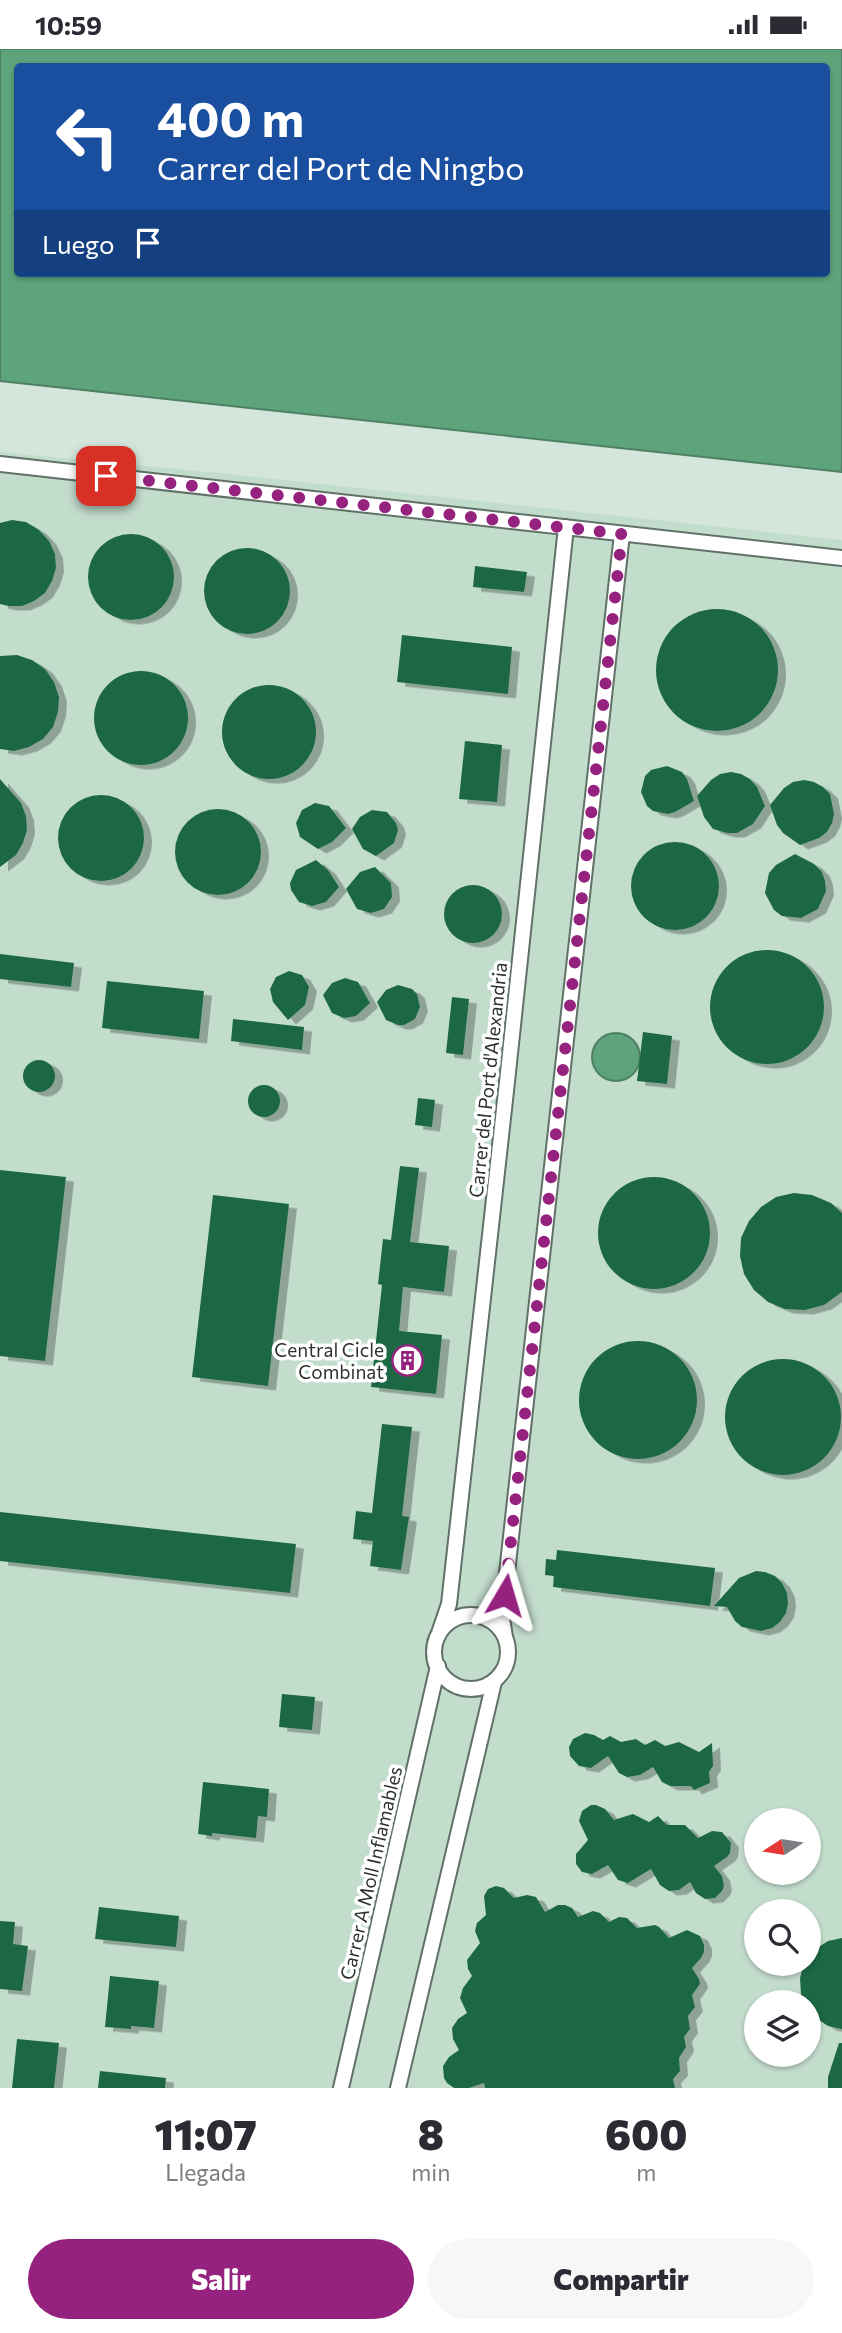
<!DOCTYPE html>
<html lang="es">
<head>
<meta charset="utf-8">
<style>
  body { margin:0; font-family:Commissioner,sans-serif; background:#f7f7f7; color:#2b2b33; height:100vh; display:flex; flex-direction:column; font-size:26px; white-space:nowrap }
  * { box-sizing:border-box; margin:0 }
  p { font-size:23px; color:#7c7c81 }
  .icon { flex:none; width:38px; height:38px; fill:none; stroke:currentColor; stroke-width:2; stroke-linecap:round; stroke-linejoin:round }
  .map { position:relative; height:2039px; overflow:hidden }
  .sheet { display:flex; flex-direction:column; background:#fff; flex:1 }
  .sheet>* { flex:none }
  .banner { position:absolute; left:14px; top:14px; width:816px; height:214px; border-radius:7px; box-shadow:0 2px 5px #0004; background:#1a4fa0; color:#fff; overflow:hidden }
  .needle { width:46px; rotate:258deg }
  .buttons { position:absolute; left:744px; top:1759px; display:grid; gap:14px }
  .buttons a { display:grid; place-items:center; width:77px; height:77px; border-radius:50%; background:#fff; box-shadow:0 2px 5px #0004; font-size:35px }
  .pin { position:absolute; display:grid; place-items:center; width:60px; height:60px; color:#fff; margin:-30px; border-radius:14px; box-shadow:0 4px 10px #0006 }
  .me { position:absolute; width:77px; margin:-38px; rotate:7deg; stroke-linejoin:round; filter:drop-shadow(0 0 5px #0008) }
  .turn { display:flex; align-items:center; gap:24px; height:147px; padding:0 28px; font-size:32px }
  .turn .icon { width:91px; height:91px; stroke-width:2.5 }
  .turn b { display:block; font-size:49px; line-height:60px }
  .then { display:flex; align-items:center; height:66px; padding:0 28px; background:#0003; gap:14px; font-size:26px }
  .eta { display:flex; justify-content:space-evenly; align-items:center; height:119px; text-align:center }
  .eta b { font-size:42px; font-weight:800; line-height:49px }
  .primary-button { display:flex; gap:14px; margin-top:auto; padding:14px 28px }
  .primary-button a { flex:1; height:80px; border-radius:42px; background:#96227f; color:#fff; font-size:28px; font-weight:800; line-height:80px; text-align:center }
  .primary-button a+a { background:#f7f7f7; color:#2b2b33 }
  .status { display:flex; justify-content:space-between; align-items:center; height:49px; padding:0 35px; background:#fff; direction:ltr }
  .status svg { height:19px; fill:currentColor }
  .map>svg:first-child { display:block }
  .built { fill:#c3ddcd; fill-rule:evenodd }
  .water { fill:#5da37b; stroke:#4e8164; stroke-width:2; fill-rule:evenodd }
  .building { fill:#1e6844; filter:url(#shadow) }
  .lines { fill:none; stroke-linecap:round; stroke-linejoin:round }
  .minor-casing { stroke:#617167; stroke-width:18 }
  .minor { stroke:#fff; stroke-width:14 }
  .route { stroke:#96227f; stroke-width:12; stroke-dasharray:0 21.6 }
  .labels { text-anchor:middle; stroke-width:7; stroke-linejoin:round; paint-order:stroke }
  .street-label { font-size:19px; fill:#2c332f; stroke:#fff }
  .poi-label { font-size:19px; fill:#2c332f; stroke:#fff; text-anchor:end }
</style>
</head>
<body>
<div class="status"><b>10:59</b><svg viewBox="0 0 49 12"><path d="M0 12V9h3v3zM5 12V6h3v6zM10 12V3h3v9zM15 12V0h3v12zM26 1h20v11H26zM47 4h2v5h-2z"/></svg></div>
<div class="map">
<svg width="842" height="2039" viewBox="0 0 842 2039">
  <defs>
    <filter id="shadow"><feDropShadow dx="8" dy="4.5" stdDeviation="0" flood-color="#0004"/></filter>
  </defs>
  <rect width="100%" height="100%" fill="#d4e6db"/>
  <path class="built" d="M0 403 219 424 842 491V2039H0ZM756 1771H808V1824H756ZM756 1862H808V1914H756ZM756 1953H808V2006H756Z"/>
  <path class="water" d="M0 0H842V423L0 332ZM18 18H826V224H18Z
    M592 1008a24 24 0 1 1 48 0a24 24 0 1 1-48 0Z"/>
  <path class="building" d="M12 471 26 473 39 481 49 492 55 505 56 519 52 532 45 544 34 552 22 557H8L0 555V474Z
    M88 528a43 43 0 1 1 86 0a43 43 0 1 1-86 0Z
    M204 542a43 43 0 1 1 86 0a43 43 0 1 1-86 0Z
    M475 517 527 523 524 543 473 538Z
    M656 621a61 61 0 1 1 122 0a61 61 0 1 1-122 0Z
    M402 586 512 598 508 645 397 633Z
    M17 606 32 611 45 620 54 633 59 648 58 663 53 678 43 690 29 698 14 702 0 700V607Z
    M94 669a47 47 0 1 1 94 0a47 47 0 1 1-94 0Z
    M222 683a47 47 0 1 1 94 0a47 47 0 1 1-94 0Z
    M465 692 502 696 497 753 459 750Z
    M667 717 682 723 687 730 694 752 675 763 668 765 653 762 647 757 641 743 645 727 651 721Z
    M731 723 741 725 750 730 757 738 765 757 753 775 737 784H727L713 780 704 768 697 747 711 731 720 725Z
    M0 730 21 754 26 767 27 781 23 794 16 806 0 818Z
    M804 731 814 733 823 738 830 745 834 765 832 774 827 783 819 789 800 796 783 784 777 776 770 756 784 739 793 733Z
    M58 789a43 43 0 1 1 86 0a43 43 0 1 1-86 0Z
    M315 754 329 757 346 779 332 793 318 800 300 788 296 774 302 761Z
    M175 803a43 43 0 1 1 86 0a43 43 0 1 1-86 0Z
    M372 761 387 763 396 774 398 781 394 794 376 807 363 800 352 780 360 768Z
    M631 837a44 44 0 1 1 88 0a44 44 0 1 1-88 0Z
    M795 805 814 815 822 823 825 832 826 842 818 860 801 869 782 867 774 861 765 844 769 824 776 816Z
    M316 811 328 821 339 838 326 853 312 857 299 853 291 841 290 834 296 821Z
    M375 818 391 834 392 848 384 860 371 864 357 860 346 840 360 823Z
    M444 865a29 29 0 1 1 58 0a29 29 0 1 1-58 0Z
    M710 958a57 57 0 1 1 114 0a57 57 0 1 1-114 0Z
    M0 905 74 914 71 938 0 930Z
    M289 922 302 926 309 938 305 956 288 971 273 953 270 940 276 928Z
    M345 929 358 933 370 954 356 967 344 969 332 964 323 946 332 934Z
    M107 932 204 942 199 990 102 979Z
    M398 936 412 940 417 945 420 958 415 970 404 976H398L386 971 377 953 386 941Z
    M452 948 469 950 463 1006 446 1004Z
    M233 970 304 978 302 1001 231 992Z
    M643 983 672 987 667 1035 637 1032Z
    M23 1027a16 16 0 1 1 32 0a16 16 0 1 1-32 0Z
    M248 1052a16 16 0 1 1 32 0a16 16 0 1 1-32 0Z
    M418 1049 435 1051 432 1078 415 1076Z
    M400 1117 419 1119 410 1193 449 1197 444 1243 403 1238 399 1282 442 1286 436 1345 371 1338 382 1236 378 1235 383 1190 391 1191Z
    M0 1121 66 1128 45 1312 0 1307Z
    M598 1184a56 56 0 1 1 112 0a56 56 0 1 1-112 0Z
    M794 1144 812 1146 831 1154 842 1164V1243L824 1256 805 1261 785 1260 768 1253 754 1241 744 1225 740 1207 741 1189 749 1172 761 1158 776 1148Z
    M213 1146 289 1155 268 1337 192 1328Z
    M579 1351a59 59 0 1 1 118 0a59 59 0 1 1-118 0Z
    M725 1368a58 58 0 1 1 116 0a58 58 0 1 1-116 0Z
    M382 1375 412 1378 402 1467 409 1468 401 1521 370 1517 373 1492 353 1490 356 1462 372 1464Z
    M0 1463 296 1495 290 1544 0 1512Z
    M557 1501 715 1519 710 1557 553 1538 554 1527 545 1526 546 1510 556 1511Z
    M756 1522 765 1523 775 1527 782 1534 787 1544 788 1554 786 1564 780 1573 772 1579 761 1582 742 1578 735 1572 727 1558 714 1557 739 1529Z
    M282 1645 315 1648 312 1681 279 1678Z
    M585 1684 594 1686 603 1691 610 1687 621 1693 636 1690 645 1696 655 1691 665 1697 679 1693 699 1703 712 1694 713 1717 709 1723 710 1734 694 1741 691 1737H670L662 1733 653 1718 640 1726 627 1728 619 1724 608 1707 591 1719 579 1717 570 1707 569 1698 573 1690Z
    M203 1733 269 1740 267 1768 258 1767 256 1789 212 1784V1787L198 1785Z
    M591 1756H596L605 1760 614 1771 633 1765 649 1773 658 1767 667 1776H685L698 1789 712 1782 722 1783 731 1794 730 1804 727 1808 714 1817 722 1827 724 1837 722 1842 715 1849 705 1850 696 1844 690 1833 679 1841 669 1842 660 1836 651 1820 628 1834 618 1831 608 1816 592 1825 582 1823 576 1815V1805L588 1791 579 1772 582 1762Z
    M496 1837 504 1839 514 1849 527 1846 536 1848 545 1863 558 1856H565L572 1859 578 1868 593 1862 600 1864 609 1873 619 1868 627 1869 637 1879 655 1876 659 1878 669 1889 687 1881 700 1887 704 1896V1903L701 1909 692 1919 699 1930 700 1935 692 1946 695 1958 688 1967 690 1980 684 1988 686 1998 679 2009 680 2022 673 2030 675 2039H485L484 2034 469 2039H454L447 2034 444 2029 443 2017 449 2008 459 2001 453 1990 452 1979 458 1970 467 1964 460 1949 463 1939 472 1927 468 1920 467 1911 480 1894 475 1882 477 1874 486 1866 484 1847 488 1840Z
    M99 1858 179 1867 176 1898 95 1890Z
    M0 1872 15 1873 13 1895 28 1897 22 1942 0 1940Z
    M842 1889V1980L828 1977 816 1969 808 1961V1953H804L801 1945 800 1929 804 1914H808V1908L814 1901 828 1892Z
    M110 1927 159 1932 154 1979 131 1977V1980L105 1978Z
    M17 1990 59 1994 54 2039H12Z
    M839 1994H842V2039H828V2028Z
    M100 2022 166 2029 165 2039H98Z"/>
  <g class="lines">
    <defs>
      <path id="minor" d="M0 415 842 509
        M434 1603a37 37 0 1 1 74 0a37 37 0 1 1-74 0Z
        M438 1587 449 1555 506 1042 566 478
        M505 1588 502 1569 622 485
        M341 2039 438 1617
        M398 2039 494 1633"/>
    </defs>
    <use href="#minor" class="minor-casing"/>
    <use href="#minor" class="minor"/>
  </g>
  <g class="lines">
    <path class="route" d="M106 427 622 485 505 1546"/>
  </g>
  <defs>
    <symbol id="building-ring" viewBox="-11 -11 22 22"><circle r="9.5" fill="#fff" stroke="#96227f" stroke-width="1.5"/><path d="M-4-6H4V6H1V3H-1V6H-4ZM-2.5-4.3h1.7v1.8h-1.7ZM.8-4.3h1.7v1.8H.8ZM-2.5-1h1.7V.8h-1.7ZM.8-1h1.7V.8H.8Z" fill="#96227f"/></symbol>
  </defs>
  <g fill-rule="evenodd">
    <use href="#building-ring" x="390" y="1294" width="35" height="35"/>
  </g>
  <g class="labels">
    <g class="street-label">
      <text transform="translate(488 1031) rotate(-84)" y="7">Carrer del Port d'Alexandria</text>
      <text transform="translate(371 1824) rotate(-77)" y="7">Carrer A Moll Inflamables</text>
    </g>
    <g class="poi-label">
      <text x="384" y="1308">Central Cicle<tspan x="384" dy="22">Combinat</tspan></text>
    </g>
  </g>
</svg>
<div class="buttons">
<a><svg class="needle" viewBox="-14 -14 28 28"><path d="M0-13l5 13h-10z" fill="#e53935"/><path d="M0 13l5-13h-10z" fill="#7c7c81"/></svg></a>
<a><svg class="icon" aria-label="search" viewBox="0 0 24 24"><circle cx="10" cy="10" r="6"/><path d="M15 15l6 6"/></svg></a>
<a><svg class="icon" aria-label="layers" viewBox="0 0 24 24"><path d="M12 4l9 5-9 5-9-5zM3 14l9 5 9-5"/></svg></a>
</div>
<div class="pin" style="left:106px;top:427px;background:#d93025"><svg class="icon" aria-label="arrive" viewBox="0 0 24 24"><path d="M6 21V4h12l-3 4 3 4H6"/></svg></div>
<svg class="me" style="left:505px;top:1546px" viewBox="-20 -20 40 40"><path d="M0-17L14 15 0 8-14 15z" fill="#96227f" stroke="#fff" stroke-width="4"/></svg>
<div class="banner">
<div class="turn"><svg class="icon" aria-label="left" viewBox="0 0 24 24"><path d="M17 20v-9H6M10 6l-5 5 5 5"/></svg><div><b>400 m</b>Carrer del Port de Ningbo</div></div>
<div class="then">Luego<svg class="icon" aria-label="arrive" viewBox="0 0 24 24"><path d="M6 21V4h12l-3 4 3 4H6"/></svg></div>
</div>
</div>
<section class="sheet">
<div class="eta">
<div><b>11:07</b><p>Llegada</p></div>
<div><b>8</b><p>min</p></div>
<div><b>600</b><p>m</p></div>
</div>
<div class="primary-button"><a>Salir</a><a>Compartir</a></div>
</section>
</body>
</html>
